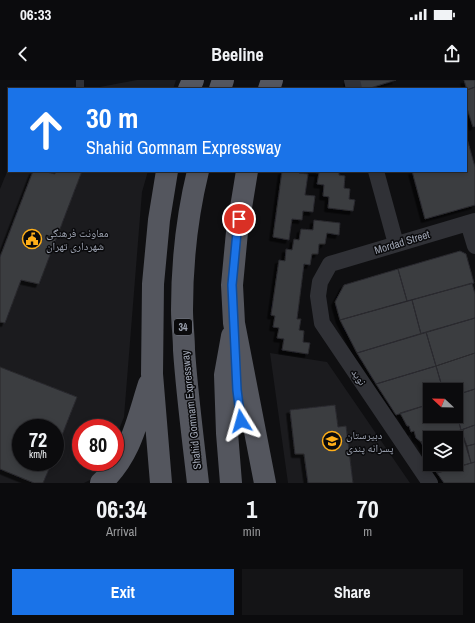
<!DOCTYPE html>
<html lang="en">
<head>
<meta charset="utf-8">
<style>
  body { margin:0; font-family:"Archivo Narrow","Noto Naskh Arabic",sans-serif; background:#141416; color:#f1f3f6; height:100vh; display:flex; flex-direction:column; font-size:15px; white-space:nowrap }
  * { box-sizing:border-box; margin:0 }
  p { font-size:13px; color:#9a9b9d }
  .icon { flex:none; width:22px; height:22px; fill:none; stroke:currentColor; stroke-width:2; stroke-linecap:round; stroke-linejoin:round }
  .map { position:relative; height:403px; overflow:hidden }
  .panel { display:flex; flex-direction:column; background:#0b0b0d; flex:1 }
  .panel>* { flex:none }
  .guide { position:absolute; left:8px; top:8px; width:459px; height:84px; border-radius:0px; box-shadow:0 2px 6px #0003,0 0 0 1px #2b2b2e; background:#1a73e8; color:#fff; overflow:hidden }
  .needle { width:26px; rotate:292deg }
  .buttons { position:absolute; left:423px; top:303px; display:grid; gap:8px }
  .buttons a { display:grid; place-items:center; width:40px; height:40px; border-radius:0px; background:#0b0b0d; box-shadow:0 2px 6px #0003,0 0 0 1px #2b2b2e; font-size:20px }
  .speed { position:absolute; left:12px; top:339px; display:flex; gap:8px; font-size:20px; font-weight:700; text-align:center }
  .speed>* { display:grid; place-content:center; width:52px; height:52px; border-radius:50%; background:#0b0b0d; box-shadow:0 2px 6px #0003,0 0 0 1px #2b2b2e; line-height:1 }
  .speed small { font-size:10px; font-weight:400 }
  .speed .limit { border:6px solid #d22; background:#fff; color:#111 }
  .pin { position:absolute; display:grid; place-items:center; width:34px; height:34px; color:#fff; margin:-17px; border:2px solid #fff; border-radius:50%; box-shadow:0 1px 4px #0007 }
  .me { position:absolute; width:44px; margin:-22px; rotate:352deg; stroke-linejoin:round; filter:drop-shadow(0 0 3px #0008) }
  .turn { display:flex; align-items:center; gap:14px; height:84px; padding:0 12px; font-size:18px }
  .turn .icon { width:52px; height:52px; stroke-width:2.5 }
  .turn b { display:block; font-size:28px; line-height:34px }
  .eta { display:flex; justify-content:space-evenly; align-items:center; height:68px; text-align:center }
  .eta b { font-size:24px; font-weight:700; line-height:28px }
  .cta { display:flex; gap:8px; margin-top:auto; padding:8px 12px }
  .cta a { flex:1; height:46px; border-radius:0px; background:#1a73e8; color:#fff; font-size:16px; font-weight:700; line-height:46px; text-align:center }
  .cta a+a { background:#141416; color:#f1f3f6 }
  .status { display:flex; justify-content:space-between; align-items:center; height:28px; padding:0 20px; background:#0b0b0d; direction:ltr }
  .status svg { height:11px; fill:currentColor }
  header { display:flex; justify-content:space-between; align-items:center; height:52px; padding:0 12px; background:#0b0b0d; font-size:18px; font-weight:700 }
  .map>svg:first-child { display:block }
  .built { fill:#1b1b1e; fill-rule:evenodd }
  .building { fill:#3b3c41; stroke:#29292d; filter:url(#shadow) }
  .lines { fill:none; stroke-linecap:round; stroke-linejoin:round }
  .service { stroke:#303136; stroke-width:8 }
  .minor { stroke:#303136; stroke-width:16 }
  .trunk { stroke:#54565e; stroke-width:22 }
  .route-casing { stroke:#114b97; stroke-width:10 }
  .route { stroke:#1a73e8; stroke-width:7 }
  .labels { text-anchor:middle; stroke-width:3; stroke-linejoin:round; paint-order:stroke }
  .shield { fill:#0a0a0c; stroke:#727681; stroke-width:1 }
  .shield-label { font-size:10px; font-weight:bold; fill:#9fa5b3 }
  .poi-label { font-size:11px; fill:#9fa5b3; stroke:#0a0a0c; text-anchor:start }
  .street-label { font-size:11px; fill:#9fa5b3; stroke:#0a0a0c }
</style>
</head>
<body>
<div class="status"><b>06:33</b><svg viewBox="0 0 49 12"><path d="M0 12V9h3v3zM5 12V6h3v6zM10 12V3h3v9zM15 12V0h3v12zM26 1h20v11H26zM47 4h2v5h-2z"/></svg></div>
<header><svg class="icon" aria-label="back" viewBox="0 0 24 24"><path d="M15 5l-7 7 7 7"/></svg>Beeline<svg class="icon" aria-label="share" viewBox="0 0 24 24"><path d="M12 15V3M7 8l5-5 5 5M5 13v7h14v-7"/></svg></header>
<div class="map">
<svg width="475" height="403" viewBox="0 0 475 403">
  <defs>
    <filter id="shadow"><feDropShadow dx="-3.5" dy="3.5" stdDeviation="0" flood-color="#0009"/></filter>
  </defs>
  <rect width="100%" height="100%" fill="#0f0f11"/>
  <path class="built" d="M137 0H176L173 9H89Z
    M9 87V91H148L142 112 124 337 115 359V348H81V382H103L92 399 84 403H0V109ZM21 348H55V382H21Z
    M270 273 327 282 410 403H288Z"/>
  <path class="building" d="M347 0H396L367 9H349Z
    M464 0H475V7L467 10Z
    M475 7V46L473 47 466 25V11H467V10Z
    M466 55 475 87V125L425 139 412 91H466Z
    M33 91H43L55 94V91H82L39 204 21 200 5 243 0 242V177Z
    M282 91H299V93L308 94 305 115 315 116 313 132 303 131 302 140 292 139 289 160 273 157Z
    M313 91H339V95L345 96 344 108 350 109 349 119 355 120 353 131 328 128 329 117 323 116 324 105 317 104 319 93 312 92Z
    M314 140 340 143 339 155 327 153 325 164H319L318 174H312L310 185 304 184 297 239H301L299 250 304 251 303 262 310 263 308 274 282 270 284 259 277 258 279 248 273 247 275 236 271 235 279 180 285 181 286 169 292 170 294 159 299 160 301 149 313 150Z
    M460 171 466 174 474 203 407 221 398 189Z
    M398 189 407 221 340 240 335 222 344 205Z
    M472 203 475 214V238L421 254 412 220Z
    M412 220 421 254 357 273 340 240Z
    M475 238V273L436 286 426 252Z
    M426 252 436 286 376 304 357 273Z
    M475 273V309L456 315V310H443L436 286Z
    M436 286 443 310H430V324L396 335 376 304Z
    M0 287 77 317 55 373V348H21V382H52L43 403H34L0 389Z
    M475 309V345L461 350 456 332V315Z
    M430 324V336H456V332L461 350 434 358H430V359L421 362 416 358 414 351 411 352 409 346H407L400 333Z
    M335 325 338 347 346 346 353 403H308L304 374H295L290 330Z
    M475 345V364L467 366 461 350Z
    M461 350 471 383 437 393 432 384H456V358H434Z
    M430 359V380L421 362Z
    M475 364V382L471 383 467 366Z
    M475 382V403H444L437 393Z"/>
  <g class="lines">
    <path class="service" d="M80 9V0"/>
    <path class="minor" d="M352 0 354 9
      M376 91 396 164
      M468 143 475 166
      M430 403 322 243 318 216 320 202 330 184 475 141"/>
    <path class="trunk" d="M189 9 193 0
      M220 9 223 0
      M269 9 272 0
      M198 91C187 136 182 184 182 230 182 243 184 257 184 270 187 314 193 359 198 403
      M247 91 237 152 232 205 234 243 265 403
      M101 403C131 376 137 341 149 304
      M161 403 152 294 153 204 159 140 167 91
      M231 403 227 353 225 295 232 256"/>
  </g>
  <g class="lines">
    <defs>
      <path id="route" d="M239 139 237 152 232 205 237 310 241 341"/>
    </defs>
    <use href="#route" class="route-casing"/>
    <use href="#route" class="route"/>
  </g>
  <defs>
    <symbol id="civic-ring" viewBox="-11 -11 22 22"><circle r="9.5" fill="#0a0a0c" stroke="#ffaf19" stroke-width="1.5"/><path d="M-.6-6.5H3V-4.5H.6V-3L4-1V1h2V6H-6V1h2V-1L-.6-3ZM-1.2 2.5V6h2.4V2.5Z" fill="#ffaf19"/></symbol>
    <symbol id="school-ring" viewBox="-11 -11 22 22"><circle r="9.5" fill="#0a0a0c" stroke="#ffaf19" stroke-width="1.5"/><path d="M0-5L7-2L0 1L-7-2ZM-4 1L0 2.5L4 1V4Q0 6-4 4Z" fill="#ffaf19"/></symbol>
  </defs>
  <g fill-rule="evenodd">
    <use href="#civic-ring" x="21" y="148" width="22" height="22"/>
    <use href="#school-ring" x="321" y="350" width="22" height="22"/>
  </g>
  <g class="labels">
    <rect class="shield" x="174" y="239" width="18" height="16" rx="3"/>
    <g class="shield-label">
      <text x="183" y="251">34</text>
    </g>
    <g class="poi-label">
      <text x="46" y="157">معاونت فرهنگی<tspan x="46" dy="13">شهرداری تهران</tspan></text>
      <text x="346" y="359">دبیرستان<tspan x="346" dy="13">پسرانه پندی</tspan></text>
    </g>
    <g class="street-label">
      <text transform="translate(402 162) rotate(-17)" y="4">Mordad Street</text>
      <text transform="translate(359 297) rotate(56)" y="4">نوید</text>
      <text transform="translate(191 330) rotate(-96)" y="4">Shahid Gomnam Expressway</text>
    </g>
  </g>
</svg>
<div class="buttons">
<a><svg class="needle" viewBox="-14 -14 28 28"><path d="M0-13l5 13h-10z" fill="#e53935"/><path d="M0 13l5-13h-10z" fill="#9a9b9d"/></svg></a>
<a><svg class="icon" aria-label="layers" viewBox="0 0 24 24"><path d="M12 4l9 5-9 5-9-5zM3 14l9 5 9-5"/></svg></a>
</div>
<div class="speed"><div>72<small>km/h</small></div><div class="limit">80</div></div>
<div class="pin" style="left:239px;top:139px;background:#d93025"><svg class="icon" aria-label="arrive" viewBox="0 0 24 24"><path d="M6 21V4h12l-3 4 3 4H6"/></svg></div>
<svg class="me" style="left:241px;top:341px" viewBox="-20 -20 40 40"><path d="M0-17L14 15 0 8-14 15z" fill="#1a73e8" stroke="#fff" stroke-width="4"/></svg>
<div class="guide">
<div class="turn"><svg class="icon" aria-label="ahead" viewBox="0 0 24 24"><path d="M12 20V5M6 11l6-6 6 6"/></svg><div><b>30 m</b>Shahid Gomnam Expressway</div></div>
</div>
</div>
<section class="panel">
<div class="eta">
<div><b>06:34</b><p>Arrival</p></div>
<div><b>1</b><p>min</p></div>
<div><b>70</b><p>m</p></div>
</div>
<div class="cta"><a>Exit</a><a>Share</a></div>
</section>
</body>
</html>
